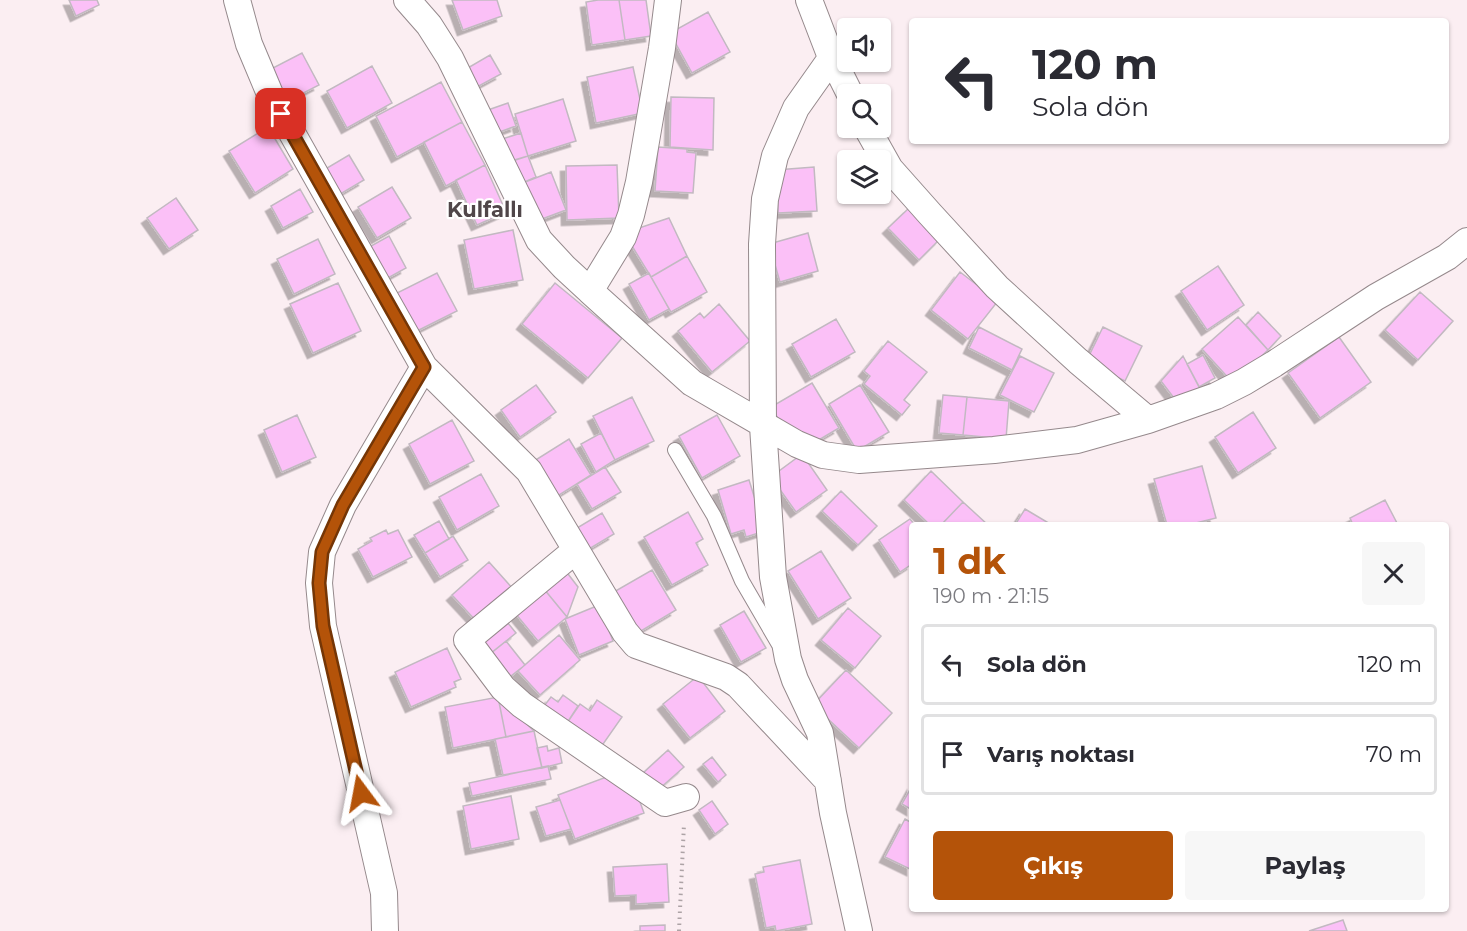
<!DOCTYPE html>
<html lang="tr">
<head>
<meta charset="utf-8">
<style>
  body { margin:0; font-family:Montserrat,sans-serif; background:#f7f7f7; color:#2b2b33; height:100vh; display:flex; flex-direction:column; font-size:22px; white-space:nowrap }
  * { box-sizing:border-box; margin:0 }
  p { font-size:20px; color:#7c7c81 }
  .icon { flex:none; width:33px; height:33px; fill:none; stroke:currentColor; stroke-width:2; stroke-linecap:round; stroke-linejoin:round }
  .map { position:relative; flex:1; overflow:hidden }
  .drawer { position:absolute; left:909px; top:522px; width:540px; height:390px; display:flex; flex-direction:column; background:#fff; border-radius:6px; box-shadow:0 2px 4px #0004 }
  .drawer>* { flex:none }
  .top-card { position:absolute; left:909px; top:18px; width:540px; height:126px; border-radius:6px; box-shadow:0 2px 4px #0004; background:#fff; color:#2b2b33; overflow:hidden }
  .buttons { position:absolute; left:837px; top:18px; display:grid; gap:12px }
  .buttons a { display:grid; place-items:center; width:54px; height:54px; border-radius:6px; background:#fff; box-shadow:0 2px 4px #0004; font-size:30px }
  .pin { position:absolute; display:grid; place-items:center; width:51px; height:51px; color:#fff; margin:-26px; border-radius:12px; box-shadow:0 3px 9px #0006 }
  .me { position:absolute; width:66px; margin:-33px; rotate:347deg; stroke-linejoin:round; filter:drop-shadow(0 0 4px #0008) }
  .turn { display:flex; align-items:center; gap:21px; height:126px; padding:0 24px; font-size:27px }
  .turn .icon { width:78px; height:78px; stroke-width:2.5 }
  .turn b { display:block; font-size:42px; line-height:51px }
  .round { display:grid; place-items:center; flex:none; width:63px; height:63px; border-radius:6px; background:#f7f7f7 }
  .overview { display:flex; align-items:center; justify-content:space-between; height:102px; padding:0 24px }
  h1 { font-size:36px; font-weight:700; line-height:45px; color:#b45309 }
  .cta { display:flex; gap:12px; margin-top:auto; padding:12px 24px }
  .cta a { flex:1; height:69px; border-radius:6px; background:#b45309; color:#fff; font-size:24px; font-weight:700; line-height:69px; text-align:center }
  .cta a+a { background:#f7f7f7; color:#2b2b33 }
  ul { padding:0; list-style:none }
  li { display:flex; align-items:center; gap:18px; height:81px; margin:0 12px 9px; padding:0 12px; border:3px solid #e1e1e2; border-radius:6px }
  li div { flex:1 }
  li b { display:block; font-size:22px }
  li em { font-style:normal }
  .map>svg:first-child { display:block }
  .building { fill:#fbc0f7; stroke:#c2b9c1; stroke-width:1.5; filter:url(#shadow) }
  .lines { fill:none; stroke-linecap:round; stroke-linejoin:round }
  .lane-casing { stroke:#95898c; stroke-width:16 }
  .street-casing { stroke:#95898c; stroke-width:28 }
  .path { stroke:#ada3a6; stroke-width:4; stroke-dasharray:1.5 4.5; stroke-linecap:butt }
  .lane { stroke:#fff; stroke-width:14 }
  .street { stroke:#fff; stroke-width:26 }
  .route-casing { stroke:#753606; stroke-width:15 }
  .route { stroke:#b45309; stroke-width:10 }
  .labels { text-anchor:middle; stroke-width:4.5; stroke-linejoin:round; paint-order:stroke }
  .quarter-label { font-size:21px; font-weight:bold; fill:#504649; stroke:#fff }
</style>
</head>
<body>
<div class="map">
<svg width="1467" height="931" viewBox="0 0 1467 931">
  <defs>
    <filter id="shadow"><feDropShadow dx="-5.5" dy="5.5" stdDeviation="0" flood-color="#0004"/></filter>
  </defs>
  <rect width="100%" height="100%" fill="#fbeef2"/>
  <path class="building" d="M69 0H97L99 5 76 16Z
    M452 0H497L502 16 463 30Z
    M598 0H619L625 40 592 45 586 2Z
    M619 0H646L651 36 625 40Z
    M708 12 730 52 692 73 670 33Z
    M302 53 319 85 286 102 269 70Z
    M490 55 501 74 477 87 466 69Z
    M372 66 392 103 347 128 327 91Z
    M633 67 643 113 596 123 587 77Z
    M441 82 462 122 397 157 376 116Z
    M671 97 714 98 713 150 670 147Z
    M563 99 576 141 528 156 515 114Z
    M508 103 516 126 494 134 485 111Z
    M462 122 485 165 446 186 424 142Z
    M268 127 293 169 255 193 229 151Z
    M521 133 528 156 506 163 499 140Z
    M658 147 687 149V152L696 153 693 193 655 191Z
    M349 155 364 180 337 196 322 171Z
    M528 156 536 177 520 184 511 161Z
    M485 165 506 212 477 225 456 180Z
    M617 165 619 218 567 220 566 166Z
    M814 167 817 211 778 213 776 170Z
    M551 172 566 210 534 222 520 184Z
    M392 187 411 218 377 238 358 207Z
    M300 189 313 212 283 228 271 206Z
    M176 198 198 230 169 249 147 218Z
    M909 208 940 239 919 260 888 228Z
    M669 218 687 256 651 277 632 246 633 230Z
    M513 230 523 280 474 289 464 240Z
    M808 233 818 271 780 282 769 244Z
    M389 236 406 268 388 278 371 246Z
    M318 239 335 274 294 294 277 259Z
    M687 256 707 292 671 312 651 277Z
    M1218 266 1244 305 1207 330 1181 291Z
    M960 272 998 301 968 339 931 310Z
    M437 273 457 311 417 331 397 293Z
    M649 273 669 309 649 320 629 284Z
    M338 283 361 331 313 353 290 304Z
    M555 283 622 338 588 378 522 324Z
    M1420 292 1453 321 1418 360 1385 330Z
    M719 304 750 341 712 372 678 331 700 313 704 318Z
    M1258 312 1281 336 1268 350 1246 325Z
    M1238 317 1268 350 1233 383 1202 349Z
    M836 319 855 352 811 377 792 344Z
    M979 327 1022 349 1012 370 969 348Z
    M1103 327 1142 346 1125 381 1086 362Z
    M1339 337 1371 382 1320 418 1288 373Z
    M888 341 927 372 904 400 910 405 902 415 864 384 870 376 864 371Z
    M1203 355 1215 378 1199 387 1187 364Z
    M1020 356 1054 373 1034 412 1000 395Z
    M1183 356 1202 392 1177 402 1161 381Z
    M812 383 839 428 807 447 786 432 771 407Z
    M536 385 556 412 520 437 501 410Z
    M860 385 889 432 857 451 829 404Z
    M943 395 967 397 963 435 939 433Z
    M632 397 654 441 615 460 593 416Z
    M967 397 1009 401 1006 439 963 435Z
    M1253 412 1276 448 1238 473 1215 437Z
    M297 415 316 457 282 472 264 430Z
    M717 415 740 456 702 478 679 436Z
    M452 420 474 461 430 484 409 444Z
    M601 433 615 460 596 472 581 444Z
    M569 439 591 475 556 497 534 461Z
    M802 454 827 490 796 512 771 477Z
    M1202 466 1216 518 1188 525H1167L1154 479Z
    M605 467 621 492 592 509 577 484Z
    M931 471 963 502 941 525H930L904 500Z
    M481 474 499 506 457 530 439 497Z
    M749 480 765 531 746 537 744 530 731 534 718 490Z
    M841 491 877 526 858 545 822 511Z
    M1385 500 1398 525H1353L1350 518Z
    M963 502 988 525H941Z
    M1025 509 1052 525H1015Z
    M688 512 703 539 696 543 708 565 672 585 644 537Z
    M602 513 614 534 589 549 577 528Z
    M910 519 915 525H912V564L900 572 879 540Z
    M439 521 449 539 425 553 414 535Z
    M386 530 388 534 398 530 412 557 373 577 358 549 372 541 370 538Z
    M453 536 468 560 440 577 425 553Z
    M821 551 851 598 818 619 788 571Z
    M489 562 514 590 477 622 452 595Z
    M565 570 578 587 567 617 544 589Z
    M652 570 676 610 636 634 612 593Z
    M544 589 567 617 538 641 515 613Z
    M599 605 613 641 579 655 565 619Z
    M848 608 881 636 855 668 821 640Z
    M744 611 766 648 741 662 720 625Z
    M503 617 516 633 490 654 477 638Z
    M559 635 580 660 540 695 518 671Z
    M506 641 525 665 506 680 486 657Z
    M447 648 461 679 454 682 456 687 411 707 395 672Z
    M846 670 892 713 859 748 813 705Z
    M698 676 725 711 690 738 663 704Z
    M563 695 578 706 567 723 544 706 551 697 558 702Z
    M498 697 534 731 506 737Z
    M498 697 506 737 453 748 445 707Z
    M597 700 622 717 601 747 567 723 580 704 590 711Z
    M534 731 542 768 503 775 495 739Z
    M547 746 548 751 559 748 562 763 542 768 537 748Z
    M668 750 684 767 658 790 643 773Z
    M712 757 726 775 718 782 703 764Z
    M548 766 551 779 472 796 469 783Z
    M609 776 640 802 644 813 575 839 558 795Z
    M912 786V810L902 804Z
    M511 796 519 839 471 849 463 806Z
    M560 800 571 829 546 836 536 807Z
    M712 801 728 824 715 834 699 810Z
    M905 819 912 823V870L885 857Z
    M800 860 812 924 776 931 775 926 766 928 755 874 764 872 763 867Z
    M667 864 669 902 636 904V895L615 896 613 867Z
    M1343 920 1347 931H1309Z
    M665 925V931H640V926Z"/>
  <g class="lines">
    <defs>
      <path id="lane" d="M675 450 714 516 742 581 778 643"/>
      <path id="street" d="M237 0 249 44 270 94 424 367 343 505 322 552 319 583 323 626 384 893 385 931
        M407 0 429 25 450 58 539 240 564 267 590 291 623 237 631 215 639 182 662 48 668 0
        M809 0 829 52 850 94
        M832 57 796 108 775 156 765 199 762 244 763 426 773 577 788 659 795 680 820 733 833 813 859 931
        M867 128 890 169 930 214 997 287 1078 361 1148 420 1216 396 1244 382 1274 364 1376 297 1447 257 1467 241
        M590 291 692 383 797 444 823 455 859 460 994 450 1077 440 1148 420
        M424 367 529 471 625 632 636 645 726 677 738 685 828 781
        M576 550 467 640 503 688 522 705 665 803 686 797"/>
    </defs>
    <use href="#lane" class="lane-casing"/>
    <use href="#street" class="street-casing"/>
    <path class="path" d="M679 931 684 824"/>
    <use href="#lane" class="lane"/>
    <use href="#street" class="street"/>
  </g>
  <g class="lines">
    <defs>
      <path id="route" d="M281 114 424 367 343 505 322 552 319 583 323 626 361 793"/>
    </defs>
    <use href="#route" class="route-casing"/>
    <use href="#route" class="route"/>
  </g>
  <g class="labels">
    <g class="quarter-label">
      <text x="485" y="217">Kulfallı</text>
    </g>
  </g>
</svg>
<div class="buttons">
<a><svg class="icon" aria-label="sound" viewBox="0 0 24 24"><path d="M4 9h4l5-4v14l-5-4H4zM17 9q2 3 0 6"/></svg></a>
<a><svg class="icon" aria-label="search" viewBox="0 0 24 24"><circle cx="10" cy="10" r="6"/><path d="M15 15l6 6"/></svg></a>
<a><svg class="icon" aria-label="layers" viewBox="0 0 24 24"><path d="M12 4l9 5-9 5-9-5zM3 14l9 5 9-5"/></svg></a>
</div>
<div class="pin" style="left:281px;top:114px;background:#d93025"><svg class="icon" aria-label="arrive" viewBox="0 0 24 24"><path d="M6 21V4h12l-3 4 3 4H6"/></svg></div>
<svg class="me" style="left:361px;top:793px" viewBox="-20 -20 40 40"><path d="M0-17L14 15 0 8-14 15z" fill="#b45309" stroke="#fff" stroke-width="4"/></svg>
<div class="top-card">
<div class="turn"><svg class="icon" aria-label="left" viewBox="0 0 24 24"><path d="M17 20v-9H6M10 6l-5 5 5 5"/></svg><div><b>120 m</b>Sola dön</div></div>
</div>
<section class="drawer">
<div class="overview"><div><h1>1 dk</h1><p>190 m · 21:15</p></div><a class="round"><svg class="icon" aria-label="close" viewBox="0 0 24 24"><path d="M6 6l12 12M18 6L6 18"/></svg></a></div>
<ul>
<li><svg class="icon" aria-label="left" viewBox="0 0 24 24"><path d="M17 20v-9H6M10 6l-5 5 5 5"/></svg><div><b>Sola dön</b></div><em>120 m</em></li>
<li><svg class="icon" aria-label="arrive" viewBox="0 0 24 24"><path d="M6 21V4h12l-3 4 3 4H6"/></svg><div><b>Varış noktası</b></div><em>70 m</em></li>
</ul>
<div class="cta"><a>Çıkış</a><a>Paylaş</a></div>
</section>
</div>
</body>
</html>
